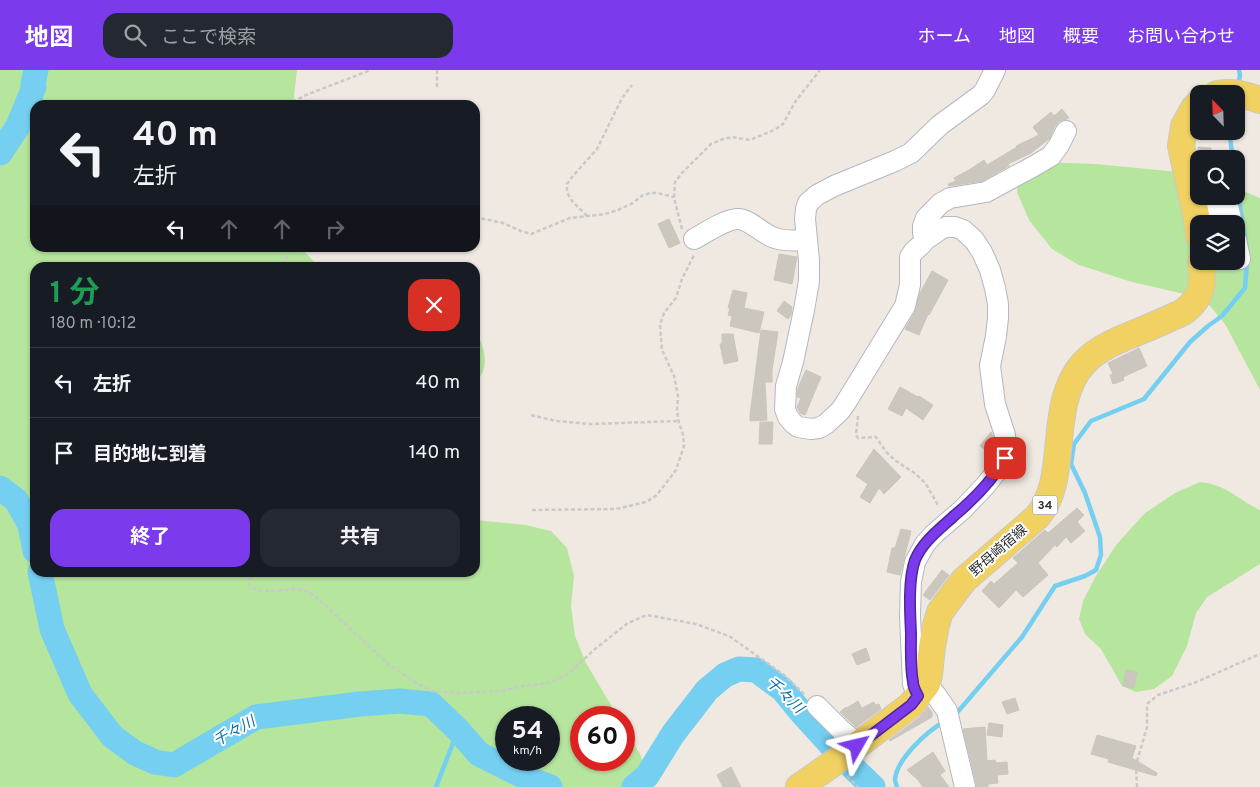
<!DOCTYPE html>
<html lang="ja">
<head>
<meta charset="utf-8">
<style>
  body { margin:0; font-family:Overpass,"Noto Sans JP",sans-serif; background:#242831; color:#f1f3f6; height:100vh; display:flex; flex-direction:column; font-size:19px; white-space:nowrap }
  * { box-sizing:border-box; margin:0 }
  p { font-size:16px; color:#9ea1a6 }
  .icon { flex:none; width:28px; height:28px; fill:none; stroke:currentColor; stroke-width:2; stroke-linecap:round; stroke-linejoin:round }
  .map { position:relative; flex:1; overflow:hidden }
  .details { position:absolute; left:30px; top:192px; width:450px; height:315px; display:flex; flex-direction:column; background:#171b24; border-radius:15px; box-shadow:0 1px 4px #0004 }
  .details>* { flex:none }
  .banner { position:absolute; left:30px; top:30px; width:450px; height:152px; border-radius:15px; box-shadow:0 1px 4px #0004; background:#171b24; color:#f1f3f6; overflow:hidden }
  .needle { width:32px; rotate:337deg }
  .controls { position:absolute; left:1190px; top:15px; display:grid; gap:10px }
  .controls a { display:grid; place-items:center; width:55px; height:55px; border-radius:10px; background:#171b24; box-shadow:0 1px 4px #0004; font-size:25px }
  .speed { position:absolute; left:495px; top:636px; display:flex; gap:10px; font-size:25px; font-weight:700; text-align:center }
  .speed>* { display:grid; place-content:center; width:65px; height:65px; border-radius:50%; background:#171b24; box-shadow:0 1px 4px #0004; line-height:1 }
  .speed small { font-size:12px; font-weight:400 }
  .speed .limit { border:8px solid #d22; background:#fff; color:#111 }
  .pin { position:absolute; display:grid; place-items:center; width:42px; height:42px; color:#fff; margin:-21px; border-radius:10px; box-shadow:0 2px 8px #0006 }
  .me { position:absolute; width:55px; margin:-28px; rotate:53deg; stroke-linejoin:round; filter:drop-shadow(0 0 4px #0008) }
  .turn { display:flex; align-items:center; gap:18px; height:105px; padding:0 20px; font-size:22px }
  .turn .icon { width:65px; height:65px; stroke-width:2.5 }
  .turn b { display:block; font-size:35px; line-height:42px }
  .lanes { display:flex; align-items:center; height:48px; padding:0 20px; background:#0003; justify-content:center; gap:25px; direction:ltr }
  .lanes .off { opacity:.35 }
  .round { display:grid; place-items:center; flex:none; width:52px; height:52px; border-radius:15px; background:#242831 }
  .summary { display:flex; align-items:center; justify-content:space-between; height:85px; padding:0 20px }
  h1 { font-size:30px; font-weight:700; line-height:38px; color:#1e9e55 }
  .action { display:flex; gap:10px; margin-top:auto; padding:10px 20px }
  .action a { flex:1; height:58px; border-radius:15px; background:#7c3aed; color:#fff; font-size:20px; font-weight:700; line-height:58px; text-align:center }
  .action a+a { background:#242831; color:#f1f3f6 }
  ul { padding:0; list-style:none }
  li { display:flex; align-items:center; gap:15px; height:70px; padding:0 20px; border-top:1px solid #363941 }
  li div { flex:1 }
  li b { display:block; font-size:19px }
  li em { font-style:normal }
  header { display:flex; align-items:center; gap:30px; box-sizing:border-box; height:70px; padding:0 25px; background:#7c3aed; color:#fff }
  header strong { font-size:24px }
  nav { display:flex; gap:28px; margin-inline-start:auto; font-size:18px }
  .search { width:350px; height:45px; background:#242831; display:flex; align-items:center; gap:12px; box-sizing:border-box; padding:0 18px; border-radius:15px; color:#9ea1a6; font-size:19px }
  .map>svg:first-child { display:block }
  .green { fill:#b6e59e; fill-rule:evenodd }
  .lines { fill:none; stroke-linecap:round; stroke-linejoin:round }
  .stream { stroke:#75cff0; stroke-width:4.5 }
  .river { stroke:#75cff0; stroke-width:25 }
  .building { fill:#cbc7bf; stroke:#cbc5ba }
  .minor-casing { stroke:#b4b7c1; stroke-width:22 }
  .major-casing { stroke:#c9c9c9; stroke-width:28 }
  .path { stroke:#c9c9c9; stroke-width:2.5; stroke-dasharray:4 2.5; stroke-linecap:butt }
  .minor { stroke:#fff; stroke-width:20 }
  .major { stroke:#f2d163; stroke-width:26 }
  .route-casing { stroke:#51269a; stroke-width:12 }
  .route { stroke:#7c3aed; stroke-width:9 }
  .labels { text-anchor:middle; stroke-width:4; stroke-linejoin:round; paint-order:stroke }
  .shield { fill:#fff; stroke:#6d6d6d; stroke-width:1 }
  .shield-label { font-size:12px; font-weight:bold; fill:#2e2e2e }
  .street-label { font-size:14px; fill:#2e2e2e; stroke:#fff }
  .water-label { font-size:15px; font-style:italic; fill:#0d6fa3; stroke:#fff }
</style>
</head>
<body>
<header>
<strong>地図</strong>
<div class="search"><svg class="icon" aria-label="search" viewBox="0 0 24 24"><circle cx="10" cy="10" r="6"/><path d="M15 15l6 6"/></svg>ここで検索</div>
<nav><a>ホーム</a><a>地図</a><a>概要</a><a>お問い合わせ</a></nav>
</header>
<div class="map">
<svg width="1260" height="717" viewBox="0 0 1260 717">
  <rect width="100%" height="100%" fill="#efe9e1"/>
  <path class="green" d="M0 0H297L293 35H35V178H301L318 196 324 197 35 198V502H475V450L525 455 551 461 567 478 574 506 571 536 575 566 586 593 618 647 581 648V690H624V657L640 684 651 717H0ZM506 648H549V690H506Z
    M1040 92 1095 94 1179 102 1199 126H1236V118L1260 128V320L1225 254 1205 230 1189 225 1132 212 1079 195 1052 179 1029 150 1017 122 1018 109ZM1199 154H1236V191H1199Z
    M475 260C484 275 492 299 475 311Z
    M1200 412C1227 415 1237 429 1260 440V494L1207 527 1196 543 1187 576 1172 606 1154 619 1136 622 1122 616 1101 579 1085 564 1079 549 1083 531 1096 506 1116 475 1145 443 1175 423Z"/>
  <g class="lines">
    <path class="stream" d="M1238 16 1240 5 1239 0
      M1231 61 1230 68 1233 89
      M1236 112 1245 168
      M955 645 1022 567 1055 516 1085 506 1096 500 1101 485 1100 467 1085 423 1071 394 1074 374 1091 351 1144 329 1190 272 1208 256 1222 246 1245 218 1247 192
      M436 717 458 660
      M897 717C896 714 895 712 895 709 897 689 927 661 944 652"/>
    <path class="river" d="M0 83 18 56 34 17 33 14 36 0
      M0 418 16 430 30 455 35 481
      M40 502 52 559 80 624 112 666 135 683 155 692 174 695 256 647 360 634 399 631 431 634 458 660 479 684 529 709 550 717
      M634 717 647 706 673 664 707 620 725 605 739 599 756 600 783 620 801 642 840 685 873 717"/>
  </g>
  <path class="building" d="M1062 39 1069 48 1067 49 1059 51 1055 56 1049 69 1031 83 1008 94 1009 96 982 111 949 116 948 114 956 111 954 108 969 100 984 90 987 95 1017 77 1016 76 1039 65 1033 57 1051 42 1054 46Z
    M1198 77 1211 78V88L1199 89Z
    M669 149 680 173 669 178 658 154Z
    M779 184 797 187 792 214 774 210Z
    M932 201 948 210 934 236 929 245 928 244 919 265 905 259 915 242 920 223Z
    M733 220 747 223 744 238 764 242 759 263 730 256 732 246 728 245 730 238H728Z
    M784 231 792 237 791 245 788 249 777 241Z
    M761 260 778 262 772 300V312H765L767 350 750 351V345Z
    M722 264H733L738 291 724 294 720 274H722Z
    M1139 278 1147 296 1123 307 1124 310 1113 314 1110 305 1113 304 1108 293Z
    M806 300 821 307 805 345 800 343 797 337 801 328 797 327 798 318Z
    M900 317 918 327 919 326 933 335 923 350 906 338 902 346 888 339Z
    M760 352H773L772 374H759Z
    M991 362 993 367 994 378 993 385 980 376Z
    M874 379 901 407 884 424 879 418 870 433 860 427 868 414 856 406Z
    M1077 438 1084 445 1077 452 1085 461 1071 473 1066 467 1057 477 1055 475 1038 493 1048 505 1023 527 1016 520 999 538 982 521 991 511 994 514 1018 493 1013 488 1045 460 1048 463Z
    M901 459 911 461 900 505 887 502 892 478H895Z
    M942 500 949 505 930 530 923 525Z
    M866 578 870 590 857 595 852 584Z
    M1126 600 1137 602 1134 618 1123 616Z
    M1015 628 1019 640 1007 644 1002 632Z
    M858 631 862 638 874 632 875 635 879 634 881 639 856 657 840 642 846 637 847 638Z
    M928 637 932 642V647L890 671 889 670 920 647Z
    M989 653 1003 655 1002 667 987 665Z
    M985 657 987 691 995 690 996 693 1007 692 1008 704 997 705 998 713 988 714V717H977L963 659Z
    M1097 665 1136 676 1132 688 1157 703 1156 706 1108 692 1109 689 1091 684Z
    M933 682 945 701 940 705 949 717H923L918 710 907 700Z
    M731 697 741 717H723L717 705Z"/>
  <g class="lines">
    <defs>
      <path id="minor" d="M1196 145 1228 136 1232 154
        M694 169C705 163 724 150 737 149 749 148 763 165 775 168 786 172 797 170 807 170
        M1236 169 1240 189
        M925 170 923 163V156L926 148 941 133 950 128 986 122 1034 96 1051 86 1059 75 1066 61
        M927 614 936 625 947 641 965 717
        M918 626 913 614 910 546 911 512 915 492 925 474 934 464 962 440 985 416 1001 396 1005 388 1006 378 1005 365 995 334 990 296 996 266 998 248V234L995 218 990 200 982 182 974 170 963 160 955 157H946L941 159 925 170 921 175 914 181 910 187V215L905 236 845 334 840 341 826 354 819 358 811 359 798 357 793 353 788 347 785 339 786 316 793 292 804 240 809 211V190L805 149 806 139 808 133 817 125 834 116 895 91 911 83 940 55 981 25 985 20 995 0
        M817 636 841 660 859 675"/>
      <path id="major" d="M1217 24C1234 21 1244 25 1260 30
        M1199 33 1194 38 1184 56 1181 76 1196 145 1199 166
        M799 717 832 694 911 635 927 614 929 605 932 577 936 555 940 542 964 510 1037 447C1071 408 1046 336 1083 294 1103 271 1143 262 1170 248 1175 246 1182 243 1186 240 1193 234 1199 226 1201 218 1203 210 1201 200 1201 191"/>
    </defs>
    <use href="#minor" class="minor-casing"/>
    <use href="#major" class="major-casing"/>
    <path class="path" d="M437 0V18
      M287 35 306 25 371 0
      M587 146 572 131 567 122V114L572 107 597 79 622 28 632 15
      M475 147 503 153 521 161 531 164 570 148 605 144 618 140 633 133 643 125 651 123H657L674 127
      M682 159 674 128 675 112 682 103 711 74 723 69 732 67 750 70 774 60 783 54 795 32 820 0
      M367 178H371
      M284 195 290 178
      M531 345 556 351 590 354 678 351
      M858 346 856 365 858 368 876 367 887 383 896 391 916 404 926 414 939 437
      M532 440 616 439 646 432 657 425 676 400 684 376 683 364 679 353 677 341 678 326 674 306 662 280 660 255 664 243 676 228 682 209 694 185
      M255 502 248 512C254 528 289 517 302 520 306 520 310 523 314 525L387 593 416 613 432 621 462 623 472 622 502 621 524 616 547 613 556 610 569 603 595 579 628 553 647 545 696 554 729 566 784 605 805 625
      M847 706 858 717
      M1137 717 1136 695 1147 657V637L1148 633 1158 625 1194 613 1260 584"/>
    <use href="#minor" class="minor"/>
    <use href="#major" class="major"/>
  </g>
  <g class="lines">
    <defs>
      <path id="route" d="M857 676 911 635 918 626C916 622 913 617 913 612 910 596 911 579 911 563 910 543 908 509 915 490 923 471 940 459 955 445 974 429 993 410 1005 388"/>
    </defs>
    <use href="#route" class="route-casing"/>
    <use href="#route" class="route"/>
  </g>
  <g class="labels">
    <rect class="shield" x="1032.5" y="425.5" width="25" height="19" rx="4"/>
    <g class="shield-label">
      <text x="1045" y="439">34</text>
    </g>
    <g class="street-label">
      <text transform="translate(998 480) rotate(-41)" y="5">野母崎宿線</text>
    </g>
    <g class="water-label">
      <text transform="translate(785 625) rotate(43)" y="5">千々川</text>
      <text transform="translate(234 661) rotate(-29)" y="5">千々川</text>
    </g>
  </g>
</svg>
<div class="controls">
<a><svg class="needle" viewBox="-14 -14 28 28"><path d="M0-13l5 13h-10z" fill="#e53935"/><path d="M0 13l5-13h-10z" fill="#9ea1a6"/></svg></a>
<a><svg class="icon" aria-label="search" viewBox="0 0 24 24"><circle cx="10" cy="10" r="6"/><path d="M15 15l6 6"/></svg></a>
<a><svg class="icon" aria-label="layers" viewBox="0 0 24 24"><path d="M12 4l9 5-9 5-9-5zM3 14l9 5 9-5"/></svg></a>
</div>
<div class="speed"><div>54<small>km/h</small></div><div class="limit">60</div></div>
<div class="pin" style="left:1005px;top:388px;background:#d93025"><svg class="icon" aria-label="arrive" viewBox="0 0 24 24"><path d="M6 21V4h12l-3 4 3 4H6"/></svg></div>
<svg class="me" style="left:857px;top:676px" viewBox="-20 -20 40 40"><path d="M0-17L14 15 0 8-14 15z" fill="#7c3aed" stroke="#fff" stroke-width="4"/></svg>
<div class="banner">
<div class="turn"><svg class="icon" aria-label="left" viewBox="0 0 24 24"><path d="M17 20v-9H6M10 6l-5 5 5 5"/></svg><div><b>40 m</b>左折</div></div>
<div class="lanes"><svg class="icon" aria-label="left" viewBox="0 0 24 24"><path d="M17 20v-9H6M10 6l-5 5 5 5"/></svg><svg class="icon off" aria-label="ahead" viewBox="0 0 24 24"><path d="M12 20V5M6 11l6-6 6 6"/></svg><svg class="icon off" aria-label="ahead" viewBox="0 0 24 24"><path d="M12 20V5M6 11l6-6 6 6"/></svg><svg class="icon off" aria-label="right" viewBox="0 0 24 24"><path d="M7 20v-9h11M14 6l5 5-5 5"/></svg></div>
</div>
<section class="details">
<div class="summary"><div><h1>1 分</h1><p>180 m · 10:12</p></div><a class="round" style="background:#d93025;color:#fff"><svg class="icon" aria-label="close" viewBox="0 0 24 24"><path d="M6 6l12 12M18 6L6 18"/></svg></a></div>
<ul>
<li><svg class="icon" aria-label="left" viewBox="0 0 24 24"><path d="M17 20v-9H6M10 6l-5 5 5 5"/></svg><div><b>左折</b></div><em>40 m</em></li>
<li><svg class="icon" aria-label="arrive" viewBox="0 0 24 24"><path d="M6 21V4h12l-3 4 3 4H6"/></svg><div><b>目的地に到着</b></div><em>140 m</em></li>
</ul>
<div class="action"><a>終了</a><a>共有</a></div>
</section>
</div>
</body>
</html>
